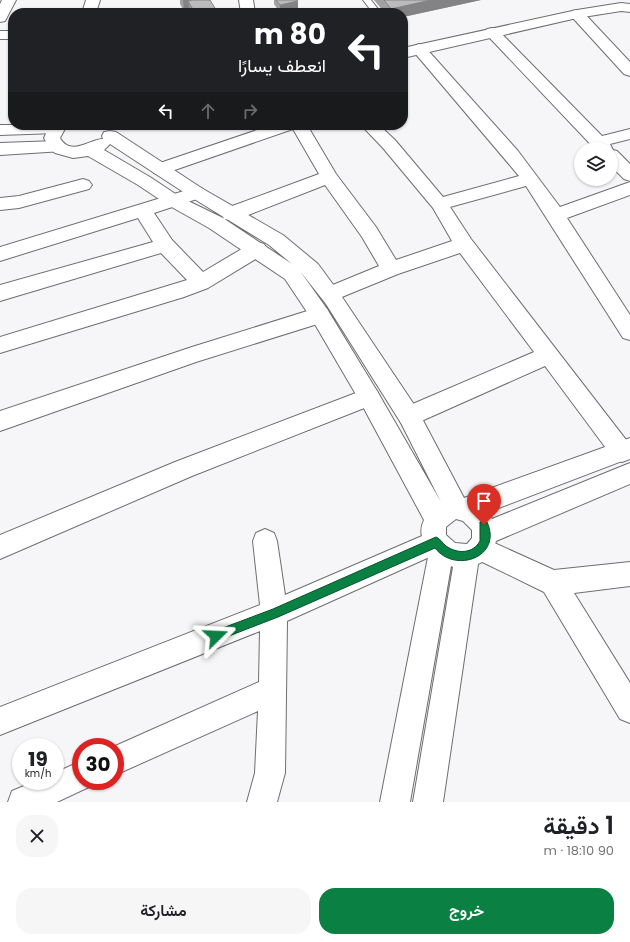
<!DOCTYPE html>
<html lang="ar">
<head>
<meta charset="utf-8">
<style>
  body { margin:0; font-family:Poppins,Vazirmatn,sans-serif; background:#f6f6f6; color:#202124; direction:rtl; height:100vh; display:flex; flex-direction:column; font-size:15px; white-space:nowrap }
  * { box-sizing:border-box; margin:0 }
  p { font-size:13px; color:#757577 }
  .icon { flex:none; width:22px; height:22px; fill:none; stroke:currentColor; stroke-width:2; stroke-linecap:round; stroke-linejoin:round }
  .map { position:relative; height:802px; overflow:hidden; direction:ltr }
  .sheet { display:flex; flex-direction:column; background:#fff; flex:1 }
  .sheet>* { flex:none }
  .guide { position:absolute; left:8px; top:8px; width:400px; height:122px; border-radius:16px; box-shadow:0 1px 3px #0004; direction:rtl; background:#202124; color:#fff; overflow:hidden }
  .tools { position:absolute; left:574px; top:142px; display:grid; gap:8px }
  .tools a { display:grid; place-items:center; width:44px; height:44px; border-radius:50%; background:#fff; box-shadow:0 1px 3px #0004; font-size:20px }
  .speed { position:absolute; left:12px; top:738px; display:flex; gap:8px; font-size:20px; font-weight:700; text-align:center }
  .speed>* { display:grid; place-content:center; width:52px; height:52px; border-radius:50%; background:#fff; box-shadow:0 1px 3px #0004; line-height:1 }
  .speed small { font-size:10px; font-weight:400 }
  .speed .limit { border:6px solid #d22; background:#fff; color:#111 }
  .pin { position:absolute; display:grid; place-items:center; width:34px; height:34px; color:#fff; margin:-41px -17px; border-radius:50% 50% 50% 0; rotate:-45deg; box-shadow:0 0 4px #0007 }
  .pin .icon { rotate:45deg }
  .me { position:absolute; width:44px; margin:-22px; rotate:69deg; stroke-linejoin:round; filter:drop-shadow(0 0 3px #0008) }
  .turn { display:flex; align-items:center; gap:14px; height:84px; padding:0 16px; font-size:18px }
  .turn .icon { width:52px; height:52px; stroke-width:2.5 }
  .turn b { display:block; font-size:28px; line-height:34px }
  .lanes { display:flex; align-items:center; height:38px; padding:0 16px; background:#0003; justify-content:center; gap:20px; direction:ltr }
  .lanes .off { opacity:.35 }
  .round { display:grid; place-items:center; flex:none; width:42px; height:42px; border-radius:16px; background:#f6f6f6 }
  .headline { display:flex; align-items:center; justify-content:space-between; height:68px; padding:0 16px }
  h1 { font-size:24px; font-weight:600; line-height:30px }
  .button { display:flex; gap:8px; margin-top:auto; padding:8px 16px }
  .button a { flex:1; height:46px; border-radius:16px; background:#0b8043; color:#fff; font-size:16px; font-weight:600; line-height:46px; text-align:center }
  .button a+a { background:#f6f6f6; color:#202124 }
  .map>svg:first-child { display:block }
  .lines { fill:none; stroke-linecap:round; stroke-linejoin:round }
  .service-casing { stroke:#6e6e71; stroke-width:2 }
  .minor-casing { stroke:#6e6e71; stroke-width:2 }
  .tertiary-casing { stroke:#6e6e71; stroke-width:2 }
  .service { fill:#fff; fill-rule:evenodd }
  .minor { fill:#fff; fill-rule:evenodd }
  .tertiary { fill:#fff; fill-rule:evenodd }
  .wall { fill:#a1a1a3 }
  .shaded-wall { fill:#838385 }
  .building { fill:#bbbbbe; stroke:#838385 }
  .route { fill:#0b8043; stroke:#07532c }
</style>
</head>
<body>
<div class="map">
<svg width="630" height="802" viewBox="0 0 630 802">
  <rect width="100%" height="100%" fill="#f6f6f9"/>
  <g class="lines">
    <defs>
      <path id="service" d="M363 0H371L381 13H373Z"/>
      <path id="minor" d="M2 0H16L5 21 0 22V4Z
        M239 0H253L255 13H241Z
        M577 10 582 11 630 62V76L624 74 572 17 570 14 572 11Z
        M492 28 497 29 602 136 630 129V139L610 144 613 150 617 151 630 164V181L624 179 611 166V149H595L487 35 485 32 487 29Z
        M0 31H13V39H0Z
        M419 44 424 46 518 151 560 207 630 182V195L567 218 630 315V340L623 338 526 186 450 207 471 239 630 445V459L622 462 614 459 545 366 417 423 409 425 401 423 398 416 401 409 534 352 460 253 398 274 337 299 330 302 323 299 320 294 323 289 379 266 362 237 325 185 238 219 231 220 224 219 222 214 224 209 319 174 293 129 166 173 160 175 154 173 151 169 154 165 272 125H307L336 174 376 227 396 260 452 241 433 208 383 148 361 125H379L395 140 443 197 519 176 414 52 411 49 414 46Z
        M0 125H62L64 128 62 132 56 133 0 135Z
        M57 141 63 143 66 147 63 151 0 155V143Z
        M83 179 89 181 92 185 89 189 19 208 0 210V198L19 196Z
        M197 187 203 189 206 193 203 197 154 213 172 240 203 272 250 244 257 242 264 244 267 249 264 254 208 288 184 297 0 353V337L187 280 161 253 0 301V285L153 242 138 218 0 261V247Z
        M320 307 327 309 330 315 327 321 196 362 0 431V411L192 347Z
        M369 388 377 391 380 397 377 403 192 476 0 559V535L175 462Z
        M265 529 274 533 277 541 285 595 436 530 445 534 448 542 445 550 287 621 285 773 277 802H247L255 773 258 711 115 775V747H113L259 682 260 631 0 735V707L260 605 253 541 256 533Z
        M481 537 554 570 630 562V586L574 593 630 683V723L620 719 544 592 472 557 469 549 472 541Z
        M81 761V781H94L91 786 57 802H8L12 791 36 781H55V773Z"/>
      <path id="tertiary" d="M86 0H100L96 13H82Z
        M621 3 630 4V12L621 11 577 18 403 58V48L577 10Z
        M50 125H67L60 138C71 157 90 139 103 139L102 136 104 132 110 131 116 132 203 189 283 235 318 264 340 294 417 409 464 498 630 438V458L488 512 492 519 630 463V484L496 541C493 551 489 560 478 564L443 802H413L453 567 451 566 410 802H380L429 552C423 541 418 532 424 520L361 403 313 321 285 279 209 228 168 205 138 185 88 156 73 158 55 153 50 149 44 138ZM110 144 191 197 269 245 292 264 223 218 180 197 150 177 104 150ZM300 271 326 304 401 423 441 502 377 391 327 309ZM456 519 463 521 472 530V538L467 544 455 543 446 535V527Z"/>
    </defs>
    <use href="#service" class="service-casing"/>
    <use href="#minor" class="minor-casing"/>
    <use href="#tertiary" class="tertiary-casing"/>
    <use href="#service" class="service"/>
    <use href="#minor" class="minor"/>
    <use href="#tertiary" class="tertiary"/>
  </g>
  <path class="wall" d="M180 0H210L218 13H190V10L184 11 180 4Z
    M274 0H297L298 9 280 13 274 4Z
    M374 0H481L403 17V13H385Z"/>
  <path class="shaded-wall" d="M183 0H191L192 8 188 1 190 10 184 11Z
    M431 0H481L403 17V13H391V9Z
    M298 1V9L280 13V5Z"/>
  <path class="building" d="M192 0H210L218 13H195L188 1Z
    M276 0H297L298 1 280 5Z
    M384 0H431L391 9Z
    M333 10 334 13H318Z"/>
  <path class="route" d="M484 521 487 522C503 557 455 574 435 548L278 617 216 641 212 640 211 636 212 632 273 609 436 537C441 539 442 543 446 546 457 554 473 554 480 541V522Z"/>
</svg>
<div class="tools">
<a><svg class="icon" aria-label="layers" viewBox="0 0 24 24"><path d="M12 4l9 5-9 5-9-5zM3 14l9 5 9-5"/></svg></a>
</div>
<div class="speed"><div>19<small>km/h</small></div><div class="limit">30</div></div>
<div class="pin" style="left:484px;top:525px;background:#d93025"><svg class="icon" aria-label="arrive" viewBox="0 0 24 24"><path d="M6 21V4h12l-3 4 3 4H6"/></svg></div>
<svg class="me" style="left:216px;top:636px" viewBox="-20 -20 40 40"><path d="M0-17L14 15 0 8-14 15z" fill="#0b8043" stroke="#fff" stroke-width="4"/></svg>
<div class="guide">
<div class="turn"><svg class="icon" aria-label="left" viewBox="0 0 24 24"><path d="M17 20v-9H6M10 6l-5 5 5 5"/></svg><div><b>80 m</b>انعطف يسارًا</div></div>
<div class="lanes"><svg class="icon" aria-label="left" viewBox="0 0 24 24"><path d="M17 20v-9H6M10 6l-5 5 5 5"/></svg><svg class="icon off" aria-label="ahead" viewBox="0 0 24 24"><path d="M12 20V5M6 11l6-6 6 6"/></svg><svg class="icon off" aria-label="right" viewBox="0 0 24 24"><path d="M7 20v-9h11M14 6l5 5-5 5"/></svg></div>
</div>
</div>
<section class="sheet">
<div class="headline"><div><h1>1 دقيقة</h1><p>90 m · 18:10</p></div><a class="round"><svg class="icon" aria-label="close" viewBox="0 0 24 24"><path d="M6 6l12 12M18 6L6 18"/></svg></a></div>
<div class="button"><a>خروج</a><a>مشاركة</a></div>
</section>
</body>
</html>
